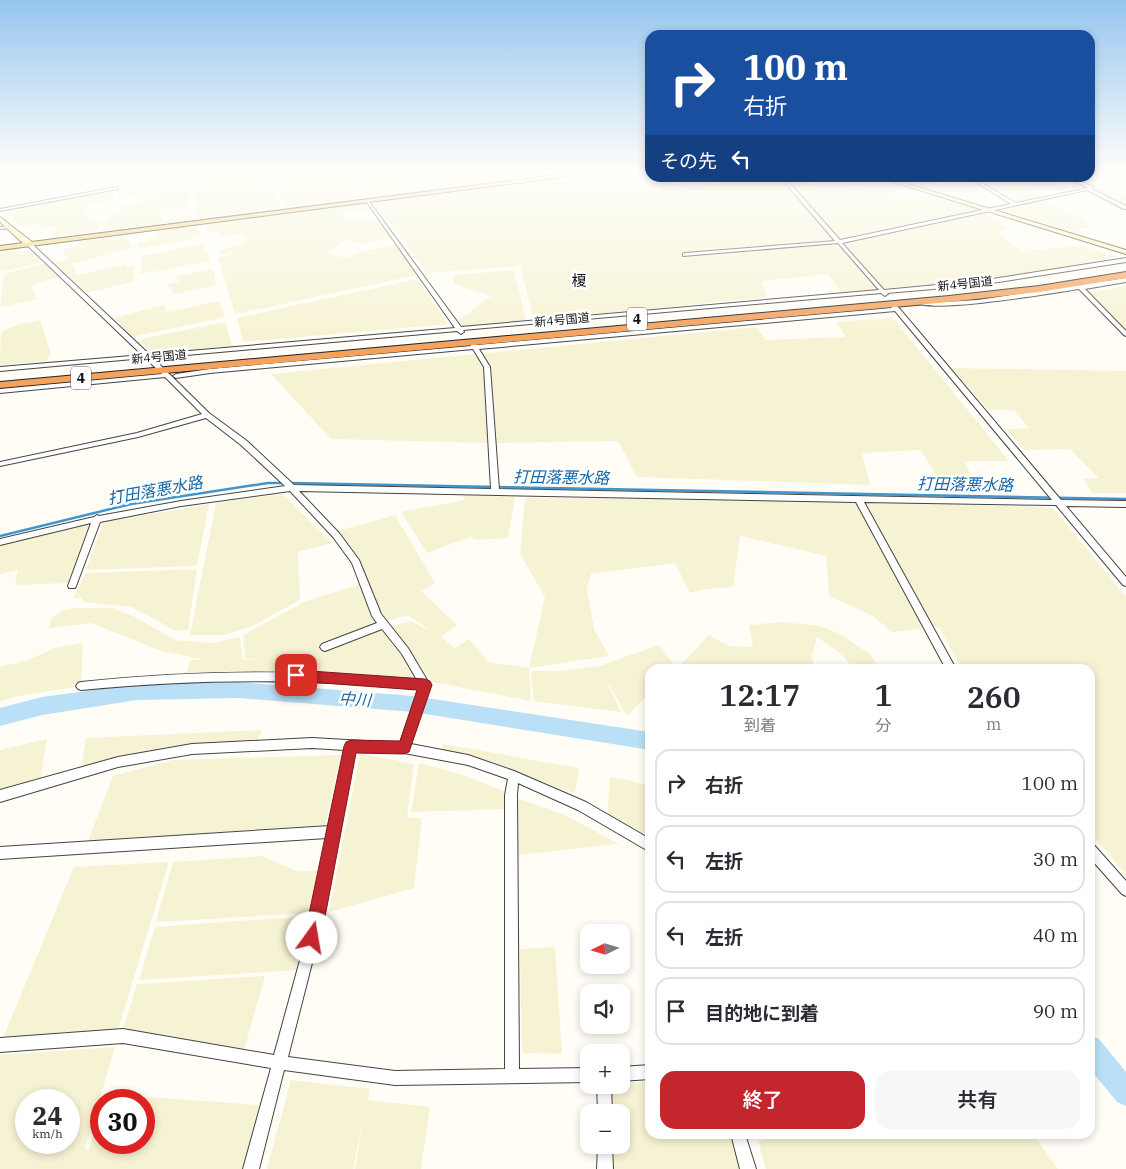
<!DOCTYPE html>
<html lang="ja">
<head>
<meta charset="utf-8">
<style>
  body { margin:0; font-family:"IBM Plex Serif","Noto Sans JP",serif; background:#f7f7f7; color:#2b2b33; height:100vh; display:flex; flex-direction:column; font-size:19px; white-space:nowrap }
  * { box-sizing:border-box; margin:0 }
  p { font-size:16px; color:#7c7c81 }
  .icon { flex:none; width:28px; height:28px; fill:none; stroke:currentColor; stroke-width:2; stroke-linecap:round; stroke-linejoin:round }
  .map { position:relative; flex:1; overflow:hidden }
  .panel { position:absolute; left:645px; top:664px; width:450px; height:475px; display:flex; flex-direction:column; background:#fff; border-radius:15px; box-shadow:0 2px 8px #0003 }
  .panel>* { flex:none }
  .top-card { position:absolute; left:645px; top:30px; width:450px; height:152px; border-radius:15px; box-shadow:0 2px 8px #0003; background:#1a4fa0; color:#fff; overflow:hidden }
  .needle { width:32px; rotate:265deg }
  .buttons { position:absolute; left:580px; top:924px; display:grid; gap:10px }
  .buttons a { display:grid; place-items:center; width:50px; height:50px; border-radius:10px; background:#fff; box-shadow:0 2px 8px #0003; font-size:25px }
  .speed { position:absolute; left:15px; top:1089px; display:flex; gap:10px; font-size:25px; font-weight:700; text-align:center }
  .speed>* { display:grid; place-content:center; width:65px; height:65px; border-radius:50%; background:#fff; box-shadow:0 2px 8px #0003; line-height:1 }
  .speed small { font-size:12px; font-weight:400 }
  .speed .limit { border:8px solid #d22; background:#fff; color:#111 }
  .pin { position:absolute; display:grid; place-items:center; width:42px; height:42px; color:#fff; margin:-21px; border-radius:10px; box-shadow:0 2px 8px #0006 }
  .me { position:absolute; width:55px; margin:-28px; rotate:13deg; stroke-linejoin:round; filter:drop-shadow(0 0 4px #0008) }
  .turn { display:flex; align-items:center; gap:18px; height:105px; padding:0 15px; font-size:22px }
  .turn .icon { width:65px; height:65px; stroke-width:2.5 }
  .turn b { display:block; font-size:35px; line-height:42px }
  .then { display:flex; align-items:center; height:48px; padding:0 15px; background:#0003; gap:10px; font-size:19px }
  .eta { display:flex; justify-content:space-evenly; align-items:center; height:85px; text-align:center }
  .eta b { font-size:30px; font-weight:600; line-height:35px }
  .action { display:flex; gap:10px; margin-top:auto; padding:10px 15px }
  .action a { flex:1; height:58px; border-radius:15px; background:#c4262e; color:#fff; font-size:20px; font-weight:600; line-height:58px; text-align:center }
  .action a+a { background:#f7f7f7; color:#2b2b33 }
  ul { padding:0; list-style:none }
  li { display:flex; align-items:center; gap:15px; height:68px; margin:0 10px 8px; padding:0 5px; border:2px solid #e1e1e2; border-radius:15px }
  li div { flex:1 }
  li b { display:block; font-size:19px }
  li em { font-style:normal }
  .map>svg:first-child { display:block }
  .farmland { fill:#f6f3d4; fill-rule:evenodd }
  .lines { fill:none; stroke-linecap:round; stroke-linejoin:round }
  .stream-far1 { stroke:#3f96cf; stroke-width:1 }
  .stream { stroke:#3f96cf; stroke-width:2.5 }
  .river { fill:#b9e0f7; fill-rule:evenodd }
  .street-casing { stroke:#444; stroke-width:2 }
  .secondary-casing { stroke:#333; stroke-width:2 }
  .primary-casing { stroke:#222; stroke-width:2 }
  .highway-casing { stroke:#222; stroke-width:2 }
  .street { fill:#fff; fill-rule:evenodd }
  .secondary { fill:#fff6b0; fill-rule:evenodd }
  .primary { fill:#f9d66b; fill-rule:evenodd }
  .highway { fill:#f5a25d; fill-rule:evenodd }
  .route { fill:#c4262e; stroke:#7f191e }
  .labels { text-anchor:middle; stroke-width:5; stroke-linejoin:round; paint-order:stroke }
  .far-street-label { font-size:12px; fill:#111; stroke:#fff }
  .shield { fill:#fff; stroke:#585858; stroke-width:1 }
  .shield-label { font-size:14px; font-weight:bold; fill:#111 }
  .far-quarter-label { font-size:15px; fill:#111; stroke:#fff }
  .water-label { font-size:16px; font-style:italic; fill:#1768a6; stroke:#fff }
</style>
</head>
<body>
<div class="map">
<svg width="1126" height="1169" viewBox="0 0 1126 1169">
  <rect width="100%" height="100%" fill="#fffdf5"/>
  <path class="farmland" d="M0 174H26L21 188 0 192Z
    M34 174H105L67 181 62 174 39 179 41 185 25 187 30 175Z
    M111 174H182L117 187Z
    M191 174H269L280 208 198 218Z
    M274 174H351L362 197 284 207Z
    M355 174H431L441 188 367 197Z
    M436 174H513L517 179 445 187Z
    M188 175 190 205 160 210 162 220 191 215 193 220 103 231 105 220 115 213 123 212V205L157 199 156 193 119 198V188Z
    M591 178 601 186 637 184 669 178 681 189 728 181 724 178H773L777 179 808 180 827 193 877 187 894 200 937 199 978 209 1009 229 996 232 1022 251 1082 246 1118 257 1016 276 842 293 828 274 762 281 767 297 534 320 520 266 427 273 376 203 547 180Z
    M892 178H951L953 179 951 182 935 183 953 197Z
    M1029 178H1047L1071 191 1061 193 1053 189H1030L1040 199 1017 203 982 182Z
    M1107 186 1126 195V207L1091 189Z
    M114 189 115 200 84 206 91 222 101 221 98 231 54 237 56 226 40 228V224L21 226 8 213 23 210V207L84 195 86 198 99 195V192Z
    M1046 201 1086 222H1083L1092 227 1079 229 1085 233 1078 234 998 210Z
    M366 203 369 209 342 213 347 222 376 218 390 238 361 244 347 240 327 253 347 258 361 251 395 245 417 275 235 314 218 258 234 254 232 252 222 254 220 250 247 243 242 233 220 236 218 230 208 232 205 224Z
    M198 225 200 236 188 240 140 249 137 243 157 239 153 230Z
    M126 236 132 248 72 264 78 275 125 264 127 267 135 266 133 282 87 293 55 263 68 260 62 250 78 246V241Z
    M203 244 210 261 140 274 142 256Z
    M16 248 18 252 31 250 43 262 0 272V250Z
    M47 263 60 277 37 283 32 288 37 299 0 307 4 274Z
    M213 269 216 285 174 294 167 284 179 282 175 276Z
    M514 270 526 320 463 326 459 320 491 296 454 284 453 275Z
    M417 279 448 324 243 342 237 318Z
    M1126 286V328L1091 293Z
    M219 301 225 317 132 337 114 318 164 305 167 312Z
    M893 318 1009 461H964L977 487 940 482 921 450 862 453 870 485 637 477 618 441 493 443 331 439 271 374 756 327 765 340 846 337 836 322Z
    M40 320 51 354 46 361 0 365 1 332 17 325Z
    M225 322 232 346 155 353 138 342 142 339Z
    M952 368 1126 371V493H1093L1083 479 1099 478 1070 449 1024 450 1006 429 1029 428 1014 410H988Z
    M282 494 332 543 298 552 300 600 252 626 224 635H190L216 503Z
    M462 495 515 497 508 538 476 540 470 537 427 553 401 512 465 500Z
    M525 498 876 500 1053 508 1126 597V875L1090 832V669H962L939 627 892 632 873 616 829 596 826 556 740 536 733 587 707 589 690 593 675 563 591 574 587 589 594 629 609 656 529 668 531 701 432 682 391 626 411 621 433 632 407 615 388 621 379 611 360 561 338 531 395 515 435 583 421 591 457 625 441 637 455 648 469 639 489 662 529 668 545 597 520 554Z
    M209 504 197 566 86 570 103 522Z
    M93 522 70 583 15 585 18 570 0 574V545Z
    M197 569 188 630 176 631 132 607 84 602 81 598 73 599 86 573Z
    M360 584 382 626 421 684 325 674 185 676 191 660H205L161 651 91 623 49 628 51 618 64 610 76 608H113L135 617 175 640 212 643 240 637 243 660 272 658 245 659 243 635 304 602Z
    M782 622 820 626 838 633 870 654 881 669H854L840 653 817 637 812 656 815 669H677L709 635 729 646 753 647 749 625Z
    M83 643 81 686 14 697 0 702V667L28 660 55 648Z
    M659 645 676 667 674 669H650V693L627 716 604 675 621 712 534 701 531 671H559L599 666Z
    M262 730 257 741 81 769 86 738Z
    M47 739 40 782 0 792V750Z
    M443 744 579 768 575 793 442 750Z
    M360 754 414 764 407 818H422L414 888 329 912Z
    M341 755 325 825 88 841 113 776 173 760Z
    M419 763 463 775 506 792V809L411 812Z
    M610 777 650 785V840L607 815Z
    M516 798 565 815 619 844 517 855Z
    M262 856 299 872 320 870 312 913 156 922 173 862Z
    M169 862 116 1036 0 1045 74 867Z
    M310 916 299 970 139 980 155 927Z
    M555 947 562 1054 522 1053 520 949Z
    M265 976 244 1050 121 1036 137 984Z
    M115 1047 85 1149H89L101 1105V1142H144V1100H103L104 1094 261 1105 245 1169H0V1055ZM26 1100H69V1142H26Z
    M291 1080 370 1089 368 1100 430 1107 421 1169H355L363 1121 353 1169H267Z
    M650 1081V1134H738L748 1169H605V1145H621V1112H605L604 1085Z
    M784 1134H1033L1058 1169H766L758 1141Z"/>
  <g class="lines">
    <path class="stream-far1" d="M0 246 242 215"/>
    <path class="stream" d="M291 483 1126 499
      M0 536 131 504 268 483H283"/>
    <path class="river" d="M238 682 413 696 650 732V750L413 712 238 698 137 700 42 715 0 726V708L42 697 137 684Z
      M1090 1035 1099 1039 1126 1072V1106L1117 1102 1090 1069Z"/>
    <defs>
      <path id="street" d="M513 174H517L524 183H520Z
        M781 178H785L840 240 1011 204 969 178H973L1016 203 1088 188 1068 178H1072L1094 187 1092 189 1126 206V209H1124L1087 190 842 243 884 290 979 281 1126 258V262L979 285 887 293 888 294 885 296 881 293 463 330 464 332 461 334 457 331 153 358 209 413 247 441 294 485 491 489 484 367 473 349 210 373 176 378 173 376 176 374 210 369 471 346 470 344 473 342 477 345 892 308 890 305 893 303 899 308 1061 500 1126 501V507L1066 506 1126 577V586L1123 585 1056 505 864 502 956 669H946L856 502 299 491 339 533 359 560 381 614 408 648 430 685 411 744 468 755 514 771 586 802 650 839V852L578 810 518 783 517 795 519 1069 589 1068V1082L395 1085 284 1070 259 1169H243L271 1068 123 1043 0 1052V1038L123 1029 274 1055 311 920 327 838 0 859V847L330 826 345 750 312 748 192 754 118 767 0 802V790L118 757 192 744 312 738 400 743 419 689C306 678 194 679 81 690L78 689 76 686 78 683 81 682C193 670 304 669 417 680L402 654 382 629 325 651 322 650 320 647 322 644 377 623 372 616 352 563 333 537 290 491 181 506 100 522 76 586 75 588H69L68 586 91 523 0 545V539L94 517 97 515 99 516 181 501 285 486 241 445 206 418 138 437 0 466V462L137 433 202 414 165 377 0 393V389L162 374 27 245V243H31L151 356 154 354 455 328 366 201 368 200 461 327 879 290 838 243 683 256V254L685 253 835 241ZM895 311 1052 500 499 489 490 367 479 349ZM355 750 404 753 468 765 508 779 505 795V1069L395 1071 288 1057 323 920Z
        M116 187 118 189 0 211V209Z
        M10 226V228L0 229V227Z
        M1126 278V282L1085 289 1126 331V336L1124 335 1079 289C1052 293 937 313 918 303L921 301 944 302 978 300Z
        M131 356 133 357V359L0 371V367Z
        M1090 843 1094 845 1126 881V896L1122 894 1090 858Z
        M650 1065V1079L621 1081V1067Z
        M597 1085H611L612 1112H598Z
        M731 1134H745L756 1169H740Z
        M598 1145H612L613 1169H597Z"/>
      <path id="secondary" d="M880 178H888L1126 250V254Z
        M0 217 32 242V246H26L0 222Z"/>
      <path id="primary" d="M565 174H585L0 250V246Z"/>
      <path id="highway" d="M1126 272V278L1039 292 949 302 0 388V382L949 296 1039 286Z"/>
    </defs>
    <use href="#street" class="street-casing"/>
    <use href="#secondary" class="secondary-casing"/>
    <use href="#primary" class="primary-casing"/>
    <use href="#highway" class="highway-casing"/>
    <use href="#street" class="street"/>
    <use href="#secondary" class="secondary"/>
    <use href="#primary" class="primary"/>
    <use href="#highway" class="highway"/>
  </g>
  <linearGradient id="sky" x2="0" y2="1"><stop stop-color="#95c6ee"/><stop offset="0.51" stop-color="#fffefa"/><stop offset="1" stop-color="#fffefa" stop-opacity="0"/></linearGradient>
  <rect width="1126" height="338" fill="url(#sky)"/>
  <path class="route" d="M296 670 425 679 430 681 432 685 409 752 404 754 356 753 321 938 318 944 312 946 307 944 304 938 344 746 346 742 351 740 400 741 417 690 296 681 290 675Z"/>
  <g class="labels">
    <g class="far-street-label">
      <text transform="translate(965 284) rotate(-6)" y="4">新4号国道</text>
      <text transform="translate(562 320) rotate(-5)" y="4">新4号国道</text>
      <text transform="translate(159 357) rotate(-5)" y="4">新4号国道</text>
    </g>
    <g class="shield">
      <rect x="627" y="307.5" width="20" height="23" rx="4"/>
      <rect x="71" y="366.5" width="20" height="23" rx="4"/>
    </g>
    <g class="shield-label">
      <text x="637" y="324">4</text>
      <text x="81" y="383">4</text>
    </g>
    <g class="far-quarter-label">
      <text x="579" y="286">榎</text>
    </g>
    <g class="water-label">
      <text transform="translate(561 477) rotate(1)" y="6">打田落悪水路</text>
      <text transform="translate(965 484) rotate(1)" y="6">打田落悪水路</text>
      <text transform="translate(155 490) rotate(-10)" y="6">打田落悪水路</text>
      <text transform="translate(355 699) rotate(4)" y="6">中川</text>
    </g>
  </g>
</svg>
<div class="buttons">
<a><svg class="needle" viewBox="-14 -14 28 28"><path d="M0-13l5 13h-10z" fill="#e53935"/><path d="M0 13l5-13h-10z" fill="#7c7c81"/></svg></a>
<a><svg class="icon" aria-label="sound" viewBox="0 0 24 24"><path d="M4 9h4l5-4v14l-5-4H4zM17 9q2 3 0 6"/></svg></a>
<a>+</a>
<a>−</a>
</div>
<div class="speed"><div>24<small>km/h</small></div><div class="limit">30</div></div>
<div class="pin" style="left:296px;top:675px;background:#d93025"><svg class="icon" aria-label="arrive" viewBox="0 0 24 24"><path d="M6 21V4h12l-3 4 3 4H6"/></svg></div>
<svg class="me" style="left:312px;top:938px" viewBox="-20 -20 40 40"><circle r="19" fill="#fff"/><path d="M0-13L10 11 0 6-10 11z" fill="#c4262e"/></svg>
<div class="top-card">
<div class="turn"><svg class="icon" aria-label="right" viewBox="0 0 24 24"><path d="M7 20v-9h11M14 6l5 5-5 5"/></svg><div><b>100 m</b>右折</div></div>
<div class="then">その先<svg class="icon" aria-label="left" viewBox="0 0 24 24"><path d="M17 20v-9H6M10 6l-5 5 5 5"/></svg></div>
</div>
<section class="panel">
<div class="eta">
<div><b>12:17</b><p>到着</p></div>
<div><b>1</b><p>分</p></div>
<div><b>260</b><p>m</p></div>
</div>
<ul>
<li><svg class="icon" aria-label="right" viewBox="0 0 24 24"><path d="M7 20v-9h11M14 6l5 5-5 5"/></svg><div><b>右折</b></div><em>100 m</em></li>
<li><svg class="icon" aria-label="left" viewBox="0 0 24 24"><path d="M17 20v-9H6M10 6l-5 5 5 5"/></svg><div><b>左折</b></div><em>30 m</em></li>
<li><svg class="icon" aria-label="left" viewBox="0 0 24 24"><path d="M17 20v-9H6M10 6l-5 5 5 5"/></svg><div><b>左折</b></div><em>40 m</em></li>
<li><svg class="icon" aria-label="arrive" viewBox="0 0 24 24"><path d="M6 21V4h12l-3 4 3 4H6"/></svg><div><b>目的地に到着</b></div><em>90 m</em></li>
</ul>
<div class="action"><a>終了</a><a>共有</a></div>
</section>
</div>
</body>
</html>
